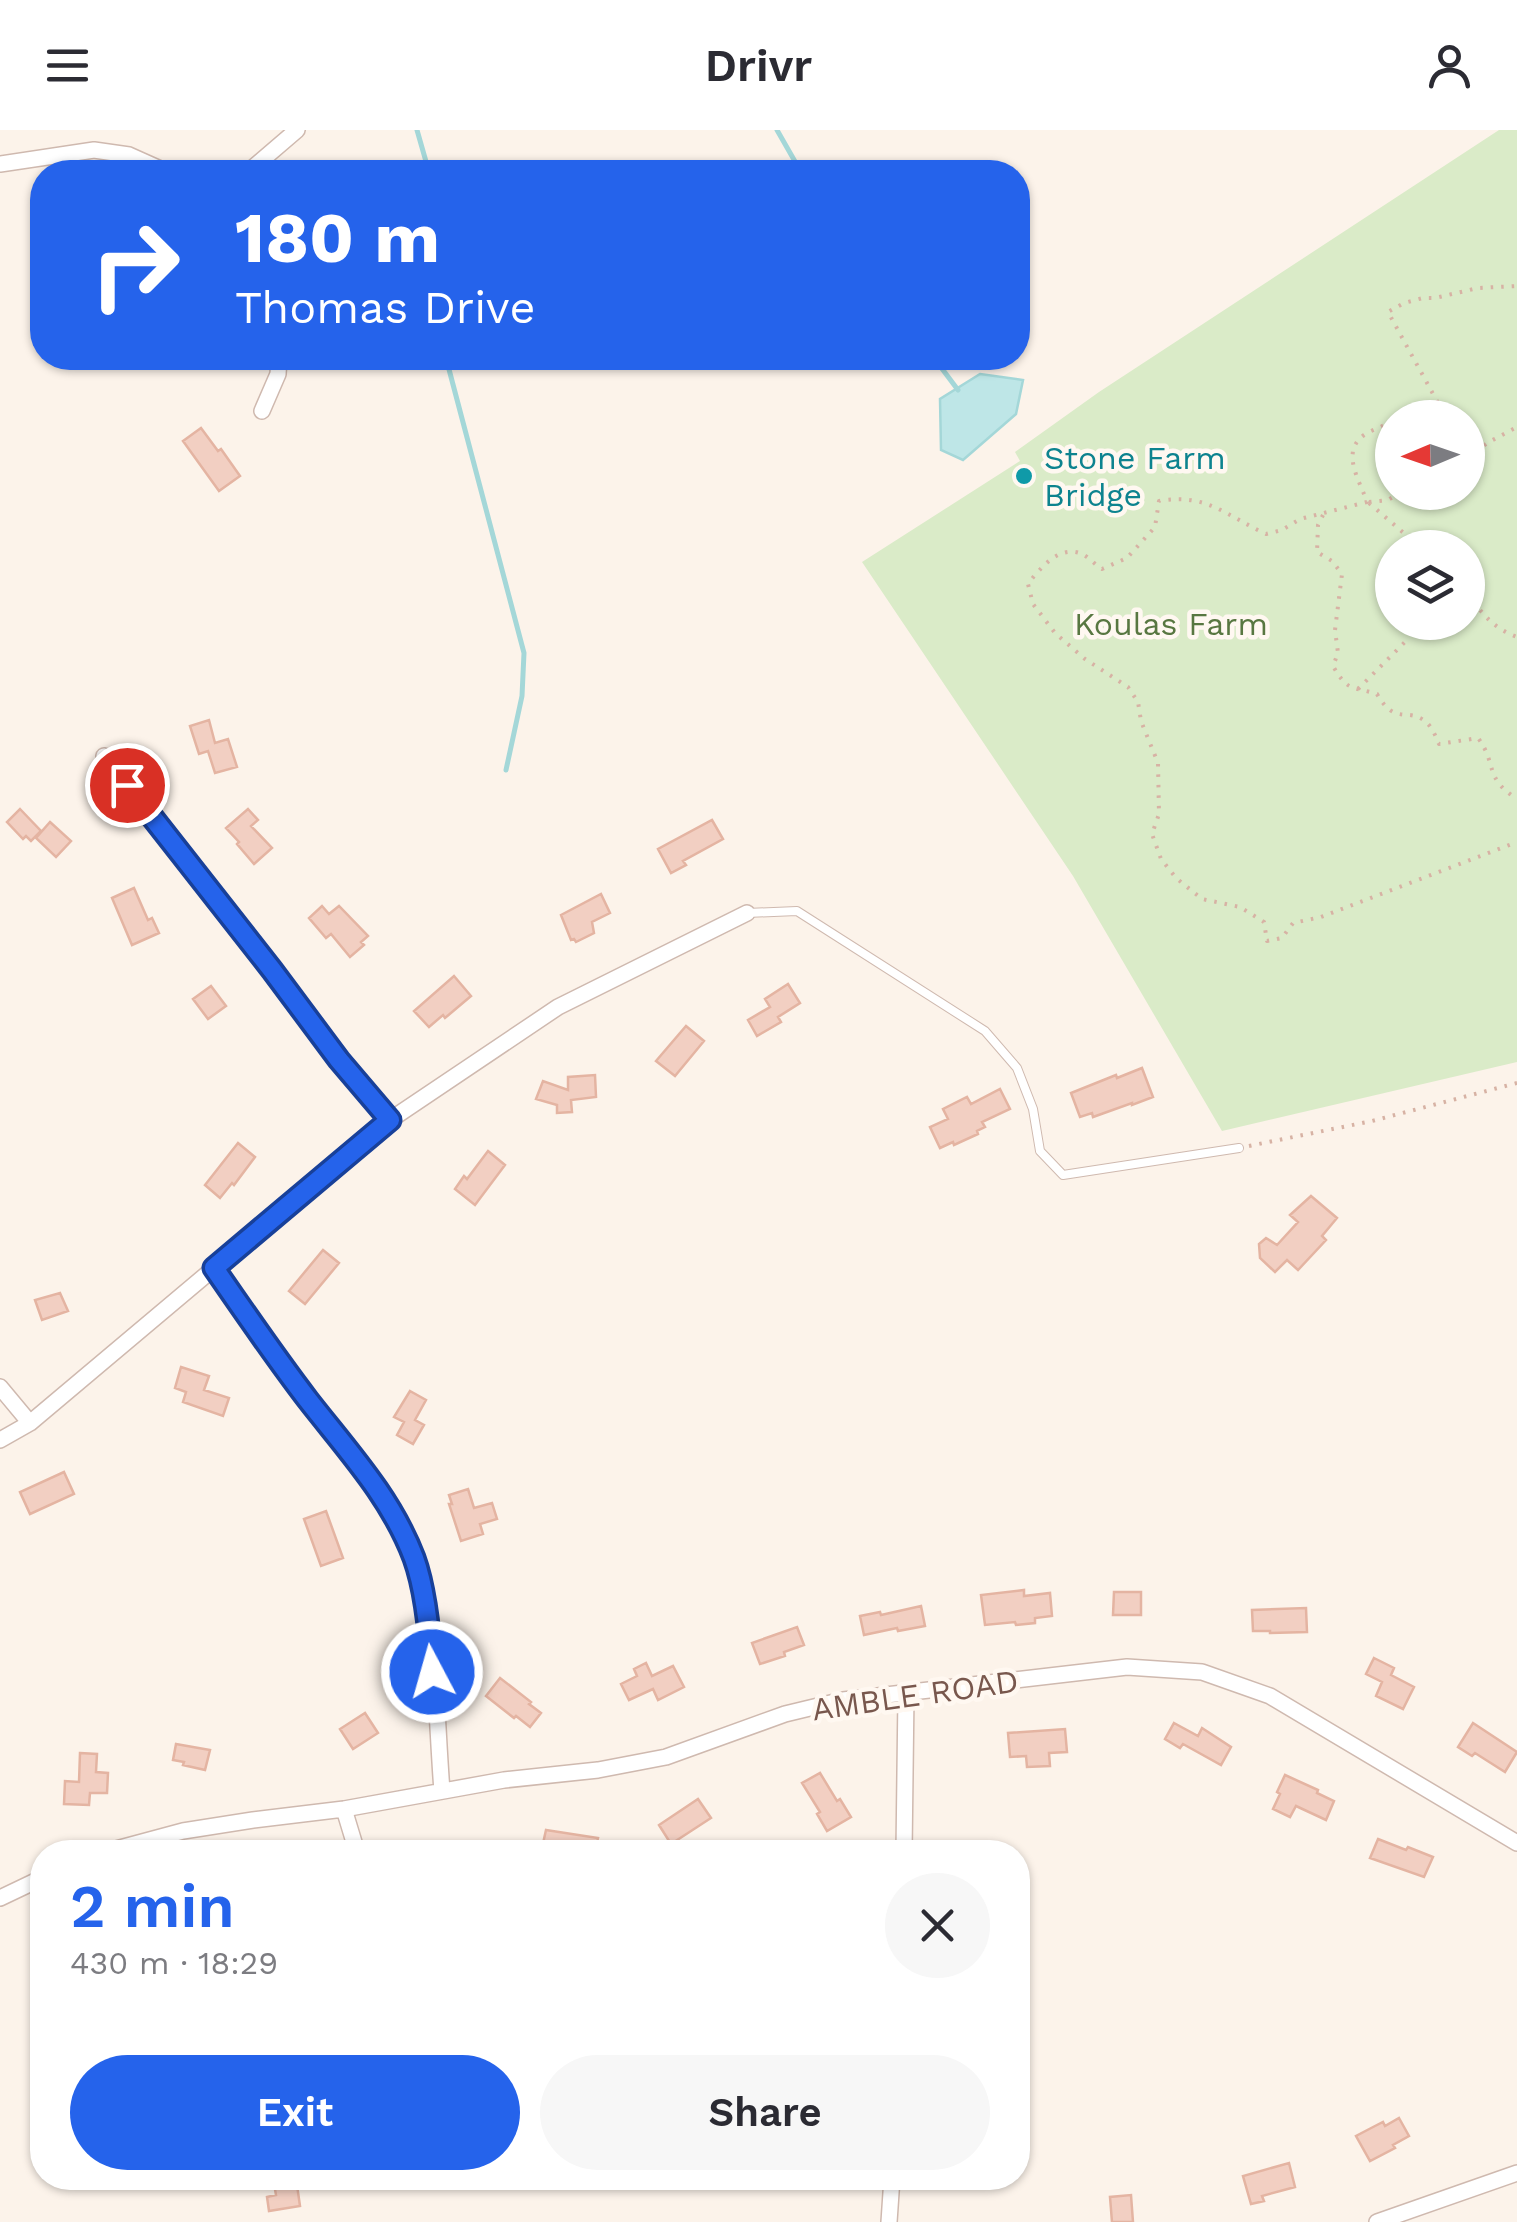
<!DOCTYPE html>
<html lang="en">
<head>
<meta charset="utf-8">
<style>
  body { margin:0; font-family:"Work Sans",sans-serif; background:#f7f7f7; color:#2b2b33; height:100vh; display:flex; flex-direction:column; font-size:38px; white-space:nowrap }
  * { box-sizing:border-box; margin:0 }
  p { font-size:32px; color:#7c7c81 }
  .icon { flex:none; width:55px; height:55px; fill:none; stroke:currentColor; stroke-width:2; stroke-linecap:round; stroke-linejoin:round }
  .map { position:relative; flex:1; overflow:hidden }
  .side { position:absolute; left:30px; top:1710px; width:1000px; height:350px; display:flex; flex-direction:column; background:#fff; border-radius:40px; box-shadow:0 2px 8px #0004 }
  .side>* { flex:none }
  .guide { position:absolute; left:30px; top:30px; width:1000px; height:210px; border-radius:40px; box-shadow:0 2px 8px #0004; background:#2563eb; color:#fff; overflow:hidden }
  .needle { width:65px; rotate:268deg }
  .fabs { position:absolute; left:1375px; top:270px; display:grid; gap:20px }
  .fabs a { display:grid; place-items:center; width:110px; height:110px; border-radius:50%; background:#fff; box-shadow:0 2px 8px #0004; font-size:50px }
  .pin { position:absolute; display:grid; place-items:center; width:85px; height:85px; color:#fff; margin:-42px; border:5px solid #fff; border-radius:50%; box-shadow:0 2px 10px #0007 }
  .me { position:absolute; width:110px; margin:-55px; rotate:354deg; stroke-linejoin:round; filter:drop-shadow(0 0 8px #0008) }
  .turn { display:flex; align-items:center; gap:35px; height:210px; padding:0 40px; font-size:45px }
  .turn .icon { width:130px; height:130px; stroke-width:2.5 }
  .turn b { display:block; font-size:70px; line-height:85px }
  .round { display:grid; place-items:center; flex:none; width:105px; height:105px; border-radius:52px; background:#f7f7f7 }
  .overview { display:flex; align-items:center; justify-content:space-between; height:170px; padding:0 40px }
  h1 { font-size:60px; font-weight:600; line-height:75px; color:#2563eb }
  .action { display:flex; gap:20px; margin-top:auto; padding:20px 40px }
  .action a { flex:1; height:115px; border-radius:60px; background:#2563eb; color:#fff; font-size:40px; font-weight:600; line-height:115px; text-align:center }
  .action a+a { background:#f7f7f7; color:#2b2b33 }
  header { display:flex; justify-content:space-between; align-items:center; height:130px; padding:0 40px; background:#fff; font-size:45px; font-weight:600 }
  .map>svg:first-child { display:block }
  .green { fill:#daebc8; fill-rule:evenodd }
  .water { fill:#bee6e7; stroke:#a4d7d8; stroke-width:2.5 }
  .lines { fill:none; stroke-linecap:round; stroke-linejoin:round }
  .stream { stroke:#a4d7d8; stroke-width:5 }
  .building { fill:#f2cfc2; stroke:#e4b4a2; stroke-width:2.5 }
  .service-casing { stroke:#cfb9af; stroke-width:10 }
  .minor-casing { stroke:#cfb9af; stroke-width:18 }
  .path { stroke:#d7b2a4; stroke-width:4; stroke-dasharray:2.5 8; stroke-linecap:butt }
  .service { stroke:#fff; stroke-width:8 }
  .minor { stroke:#fff; stroke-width:15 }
  .route-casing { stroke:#184099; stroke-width:25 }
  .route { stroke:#2563eb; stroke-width:18 }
  .culture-dot { fill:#0f9aa8; stroke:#fff8f1; stroke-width:4 }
  .labels { text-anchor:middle; stroke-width:9; stroke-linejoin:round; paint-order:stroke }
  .culture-label { font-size:32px; fill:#0d838f; stroke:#fff8f1; text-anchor:start }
  .park-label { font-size:32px; fill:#587741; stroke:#fff8f1 }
  .street-label { font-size:32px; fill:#78574d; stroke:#fff8f1 }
</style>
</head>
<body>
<header><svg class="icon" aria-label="menu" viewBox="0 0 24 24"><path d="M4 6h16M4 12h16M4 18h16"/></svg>Drivr<svg class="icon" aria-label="person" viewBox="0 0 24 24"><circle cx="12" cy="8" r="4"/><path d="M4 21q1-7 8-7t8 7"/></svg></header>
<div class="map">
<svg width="1517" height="2092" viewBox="0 0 1517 2092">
  <rect width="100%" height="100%" fill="#fcf3ea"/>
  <path class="green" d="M1499 0H1517V932L1222 1001 1073 746 862 432 1020 331 1015 322 1099 262ZM1392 288H1468V362H1392ZM1392 418H1468V492H1392Z"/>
  <path class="water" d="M980 244 1023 250 1016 284 963 330 941 320 940 269Z"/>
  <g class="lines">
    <path class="stream" d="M417 0 429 42
      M777 0 801 42
      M446 228 524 523 522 566 506 640
      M934 228 958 260"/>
  </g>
  <path class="building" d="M201 298 218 321 221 319 240 346 219 361 183 311Z
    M209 590 215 613 228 609 237 637 215 643 208 621 199 624 190 596Z
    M20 679 41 701 31 711 26 706 23 709 7 692Z
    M248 679 258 690 251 696 272 718 254 734 237 714 239 712 226 698Z
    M712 690 723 709 683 731 686 735 671 743 658 719Z
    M50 692 71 711 56 727 36 708Z
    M134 758 148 790 152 788 159 803 132 815 112 768Z
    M601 764 610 783 592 792 594 803 576 812 574 809 571 810 561 785Z
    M322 776 329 784 339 776 368 806 361 812 364 815 350 827 331 804 326 808 309 788Z
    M454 846 471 866 445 888 443 885 429 897 414 881Z
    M788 854 800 873 778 887 781 892 757 906 748 890 770 877 765 869Z
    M211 856 226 876 208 889 193 869Z
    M686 896 704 911 675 946 656 931Z
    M1142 938 1153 967 1132 975V973L1093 987 1092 983 1080 987 1071 963 1116 945 1117 948Z
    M595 945 596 967 571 970 572 982 557 983V975L536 969 543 951 568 960V947Z
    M1000 959 1010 979 982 992 985 997 977 1001 978 1004 954 1015 953 1012 940 1018 930 997 948 989 943 979 967 967 971 974Z
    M238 1013 255 1027 234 1055 232 1053 220 1068 205 1055Z
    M488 1021 505 1035 475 1075 455 1059 464 1046 467 1049Z
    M1311 1066 1337 1088 1322 1106 1326 1110 1298 1140 1287 1130 1275 1142 1260 1128 1259 1114 1266 1108 1277 1115 1298 1092 1290 1085Z
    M323 1120 339 1133 305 1174 289 1161Z
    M60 1163 68 1181 42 1190 35 1170Z
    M181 1237 209 1246 204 1260 229 1268 223 1286 183 1272 186 1262 175 1258Z
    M410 1261 426 1270 415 1290 424 1295 413 1314 397 1305 404 1292 394 1287Z
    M64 1342 74 1364 30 1384 20 1362Z
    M468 1359 474 1378 492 1373 497 1389 480 1394 483 1404 461 1411 449 1374H452L449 1365Z
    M326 1381 343 1428 321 1436 304 1389Z
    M1024 1460V1466L1050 1463 1052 1486 1035 1488V1493L1016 1495 1015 1492 985 1495 981 1465Z
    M1114 1462H1141V1485H1113Z
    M921 1476 925 1496 898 1501 897 1498 864 1505 860 1486 880 1482 881 1485Z
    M1306 1478 1307 1502 1270 1503V1501H1253L1252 1480Z
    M797 1497 804 1515 784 1522 785 1526 760 1534 752 1513Z
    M1374 1528 1394 1538 1391 1545 1414 1557 1403 1579 1376 1566 1382 1552 1366 1544Z
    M646 1533 652 1546 673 1536 684 1557 658 1570 653 1559 629 1570 621 1554 637 1546 634 1539Z
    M500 1548 531 1572 529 1574 541 1583 530 1597 516 1586 514 1588 486 1566Z
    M365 1583 378 1603 353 1619 340 1599Z
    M1174 1593 1198 1606 1202 1598 1231 1617 1221 1635 1183 1614 1180 1618 1165 1609Z
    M1473 1593 1517 1622 1505 1642 1475 1623 1472 1626 1458 1617Z
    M1065 1599 1067 1622 1049 1623 1050 1636 1027 1637 1026 1626 1010 1627 1008 1603Z
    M176 1614 210 1620 205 1640 183 1635 184 1632 173 1630Z
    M80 1623 97 1624 96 1642 108 1643 107 1663H90L89 1675 64 1674 65 1651 79 1652Z
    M820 1643 837 1671 840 1669 851 1687 827 1701 817 1684 820 1682 802 1653Z
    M1285 1645 1318 1660 1317 1663 1334 1671 1326 1690 1296 1676 1290 1687 1273 1679 1280 1664 1277 1662Z
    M698 1669 711 1688 671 1714 659 1695Z
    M546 1700 598 1708 595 1722H562L542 1718Z
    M1378 1709 1406 1720 1408 1717 1433 1727 1424 1747 1370 1728Z
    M1399 1988 1409 2006 1393 2015 1395 2018 1370 2031 1356 2006 1375 1996 1383 1992 1385 1996Z
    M1289 2033 1295 2057 1262 2066 1264 2071 1251 2074 1243 2046Z
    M273 2048H296L300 2076 269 2081 267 2067 276 2065Z
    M1131 2065 1133 2092H1112L1110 2067Z"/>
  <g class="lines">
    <defs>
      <path id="service" d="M747 783 797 781 985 901 1017 938 1033 979 1040 1021 1063 1045 1239 1018"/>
      <path id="minor" d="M0 34 94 20 129 25 167 42
        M248 42 297 0
        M262 281 278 244 279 228
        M104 626 272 840 339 930 390 990
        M214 1138C241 1178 268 1219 298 1257 339 1310 397 1368 416 1434 437 1506 436 1586 442 1661
        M0 1257 30 1293
        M0 1310 30 1293 390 990 558 877 747 783
        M344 1679 357 1722
        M105 1722 183 1701 253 1690 344 1679 504 1650 598 1640 666 1627 785 1584 843 1570 1127 1537 1202 1542 1270 1566 1517 1713
        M904 1722 906 1564
        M0 1768 42 1748
        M889 2092 892 2048
        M1377 2092 1517 2043"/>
    </defs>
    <use href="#service" class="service-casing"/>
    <use href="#minor" class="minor-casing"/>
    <path class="path" d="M1395 288 1412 286 1428 288
      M1435 288 1443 282 1388 182 1404 173 1423 168H1435L1478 158 1517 156
      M1392 290C1384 297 1373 299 1364 305 1340 322 1360 351 1367 372L1300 389 1282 400 1266 404C1225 385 1207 363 1159 371L1155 397 1127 428 1102 439C1095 435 1089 427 1082 424 1060 414 1040 438 1028 454L1033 474 1055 503 1085 529 1128 557 1138 572 1141 591 1158 633 1159 684 1152 704 1161 729 1176 748 1202 769 1240 777 1264 792 1267 811 1282 808 1293 793 1321 787 1517 712
      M1468 329 1487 313 1517 297
      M1369 372 1388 370 1401 362
      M1369 373 1421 418
      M1323 385 1318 395 1317 422 1332 431 1342 444 1335 500 1338 523 1333 536C1348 562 1351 556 1377 564 1396 597 1407 576 1426 592 1432 597 1436 607 1439 614L1478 608C1498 635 1483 647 1517 669
      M1468 463C1482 484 1493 498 1517 507
      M1358 559 1407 510
      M1249 1016 1372 991 1517 953"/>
    <use href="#service" class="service"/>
    <use href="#minor" class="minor"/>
  </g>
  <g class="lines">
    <defs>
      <path id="route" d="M127 655 272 840 339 930 390 990 214 1138C245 1183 275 1227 308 1270 347 1320 391 1367 414 1428 426 1461 430 1507 432 1542"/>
    </defs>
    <use href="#route" class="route-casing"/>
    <use href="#route" class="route"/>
  </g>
  <circle class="culture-dot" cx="1024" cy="346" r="10"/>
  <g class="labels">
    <g class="culture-label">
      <text x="1044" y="339">Stone Farm<tspan x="1044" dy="37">Bridge</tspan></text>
    </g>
    <g class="park-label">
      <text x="1171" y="505">Koulas Farm</text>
    </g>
    <g class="street-label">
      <text transform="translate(915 1565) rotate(-8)" y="11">AMBLE ROAD</text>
    </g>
  </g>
</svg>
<div class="fabs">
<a><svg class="needle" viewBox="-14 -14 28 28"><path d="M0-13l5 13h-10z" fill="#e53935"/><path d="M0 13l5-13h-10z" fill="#7c7c81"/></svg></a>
<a><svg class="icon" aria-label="layers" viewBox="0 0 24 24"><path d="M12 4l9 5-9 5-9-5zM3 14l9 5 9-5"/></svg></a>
</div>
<div class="pin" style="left:127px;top:655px;background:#d93025"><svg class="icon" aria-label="arrive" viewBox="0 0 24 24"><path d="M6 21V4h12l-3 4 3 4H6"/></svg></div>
<svg class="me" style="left:432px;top:1542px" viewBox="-20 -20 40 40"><circle r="17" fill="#2563eb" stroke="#fff" stroke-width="3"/><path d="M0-11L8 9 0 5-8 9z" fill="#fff"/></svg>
<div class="guide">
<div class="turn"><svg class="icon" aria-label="right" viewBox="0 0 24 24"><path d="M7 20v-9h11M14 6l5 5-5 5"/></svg><div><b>180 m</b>Thomas Drive</div></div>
</div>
<section class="side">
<div class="overview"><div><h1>2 min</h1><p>430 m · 18:29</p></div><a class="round"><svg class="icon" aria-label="close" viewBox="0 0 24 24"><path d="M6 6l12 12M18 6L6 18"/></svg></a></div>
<div class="action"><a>Exit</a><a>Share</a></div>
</section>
</div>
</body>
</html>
